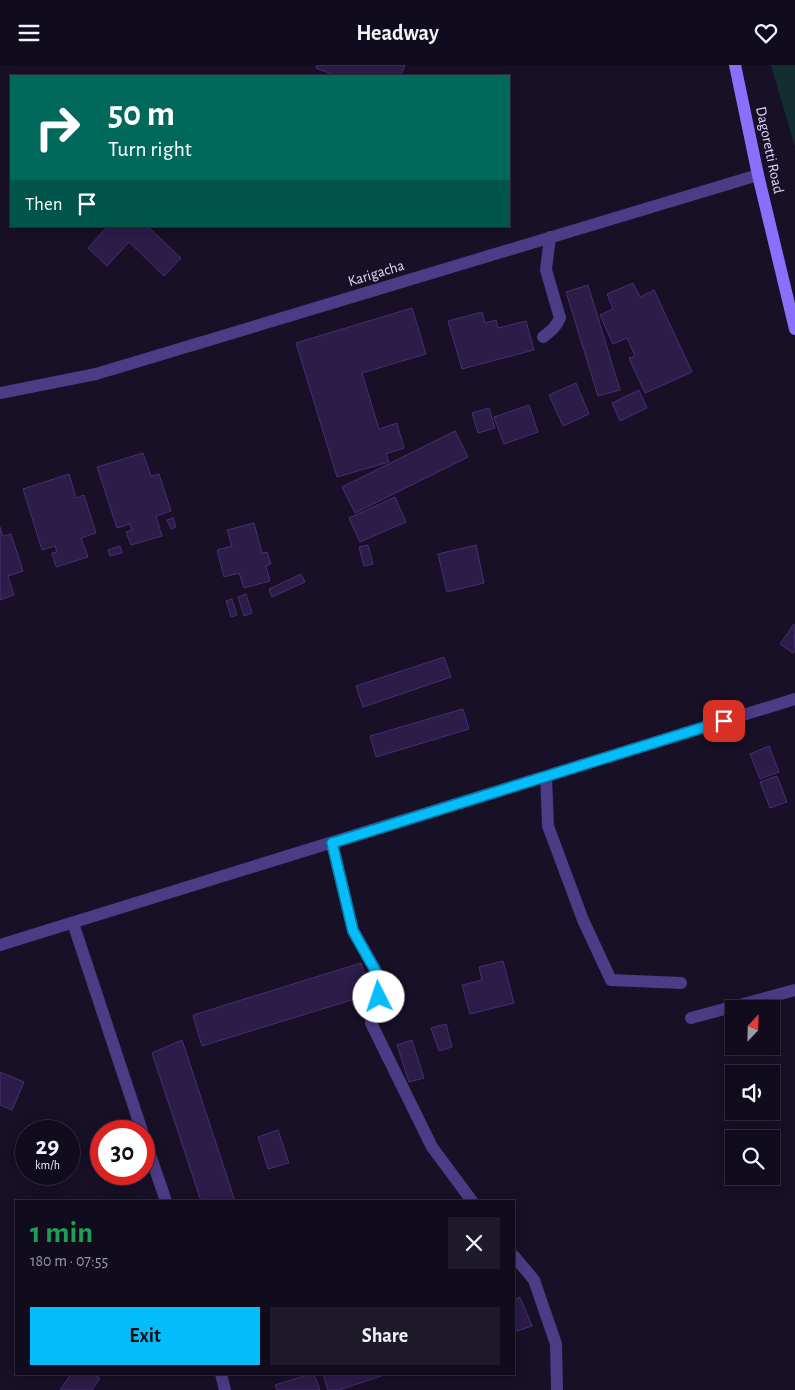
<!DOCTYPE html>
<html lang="en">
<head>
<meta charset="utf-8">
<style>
  body { margin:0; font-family:"Alegreya Sans",sans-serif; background:#1e1a2a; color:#f1f3f6; height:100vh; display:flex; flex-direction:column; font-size:19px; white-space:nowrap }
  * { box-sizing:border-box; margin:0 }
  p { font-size:16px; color:#9c9ba4 }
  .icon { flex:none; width:28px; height:28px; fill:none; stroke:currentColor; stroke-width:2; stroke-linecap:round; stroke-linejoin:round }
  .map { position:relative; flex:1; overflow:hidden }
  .drawer { position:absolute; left:15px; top:1135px; width:500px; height:175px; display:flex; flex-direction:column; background:#110c1d; border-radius:0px; box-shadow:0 2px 12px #0003,0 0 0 1px #302c3b }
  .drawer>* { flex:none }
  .banner { position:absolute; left:10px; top:10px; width:500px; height:152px; border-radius:0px; box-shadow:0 2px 12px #0003,0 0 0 1px #302c3b; background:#00695c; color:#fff; overflow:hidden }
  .needle { width:32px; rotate:22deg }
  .buttons { position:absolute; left:725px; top:935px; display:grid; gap:10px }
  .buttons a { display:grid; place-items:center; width:55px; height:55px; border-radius:0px; background:#110c1d; box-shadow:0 2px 12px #0003,0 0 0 1px #302c3b; font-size:25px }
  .speed { position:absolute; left:15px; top:1055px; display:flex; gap:10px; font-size:25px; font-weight:700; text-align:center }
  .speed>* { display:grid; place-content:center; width:65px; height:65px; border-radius:50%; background:#110c1d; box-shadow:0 2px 12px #0003,0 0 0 1px #302c3b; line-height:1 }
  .speed small { font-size:12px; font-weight:400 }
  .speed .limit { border:8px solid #d22; background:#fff; color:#111 }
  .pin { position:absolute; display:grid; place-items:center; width:42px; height:42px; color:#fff; margin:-21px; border-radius:10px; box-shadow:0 2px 8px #0006 }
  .me { position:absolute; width:55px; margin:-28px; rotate:356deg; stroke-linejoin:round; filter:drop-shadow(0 0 4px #0008) }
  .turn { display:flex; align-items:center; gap:18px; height:105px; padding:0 15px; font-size:22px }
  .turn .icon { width:65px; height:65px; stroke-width:2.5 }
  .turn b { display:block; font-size:35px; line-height:42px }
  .then { display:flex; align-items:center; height:48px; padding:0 15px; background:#0003; gap:10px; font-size:19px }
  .round { display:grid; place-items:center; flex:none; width:52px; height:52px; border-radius:0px; background:#1e1a2a }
  .overview { display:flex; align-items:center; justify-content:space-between; height:85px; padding:0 15px }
  h1 { font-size:30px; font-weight:700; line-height:38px; color:#1e9e55 }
  .button { display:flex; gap:10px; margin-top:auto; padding:10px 15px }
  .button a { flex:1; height:58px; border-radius:0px; background:#06bdfb; color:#111; font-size:20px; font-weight:700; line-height:58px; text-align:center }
  .button a+a { background:#1e1a2a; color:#f1f3f6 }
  header { display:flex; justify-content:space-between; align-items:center; height:65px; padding:0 15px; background:#110c1d; font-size:22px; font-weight:700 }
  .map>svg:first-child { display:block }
  .green { fill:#132e31 }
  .building { fill:#2c1c48; stroke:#472f73 }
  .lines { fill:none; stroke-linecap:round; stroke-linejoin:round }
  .lane { stroke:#4a3c85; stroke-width:12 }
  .street { stroke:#4a3c85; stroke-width:12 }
  .secondary { stroke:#8870fd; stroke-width:12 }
  .route-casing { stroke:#047ba3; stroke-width:12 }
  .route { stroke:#06bdfb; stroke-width:9 }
  .labels { text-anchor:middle; stroke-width:4.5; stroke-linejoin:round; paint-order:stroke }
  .street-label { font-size:15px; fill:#e1d7fe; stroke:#171027 }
</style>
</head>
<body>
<header><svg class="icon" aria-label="menu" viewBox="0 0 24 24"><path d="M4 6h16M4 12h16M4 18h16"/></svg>Headway<svg class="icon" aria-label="heart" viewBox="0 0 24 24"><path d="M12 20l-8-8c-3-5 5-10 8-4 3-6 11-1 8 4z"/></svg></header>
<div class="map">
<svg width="795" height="1325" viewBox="0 0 795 1325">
  <rect width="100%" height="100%" fill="#171027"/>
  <path class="green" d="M771 0H795V82Z"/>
  <path class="building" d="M317 0H405L401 11H337L316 3Z
    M108 161H147L181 193 164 211 129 177 107 201 88 183Z
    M633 218 640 232 654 225 692 307 645 328 629 293 635 291 627 273 613 279 600 250 613 244 607 229Z
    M588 220 620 325 598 331 566 227Z
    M412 243 426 289 362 308 379 364 397 358 404 383 386 389 389 397 337 412 296 278Z
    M482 247 485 258 496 255 498 263 526 256 534 285 462 304 448 256Z
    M576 318 589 349 563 361 549 330Z
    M639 325 647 343 620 356 612 338Z
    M529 340 538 367 504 379 494 352Z
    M489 343 495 363 478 368 472 348Z
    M455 366 468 392 355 448 342 422Z
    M143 388 151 411 159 409 171 446 156 451 162 471 131 480 126 467 132 465 130 459 117 463 97 402Z
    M69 409 76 433 84 430 96 468 81 473 88 492 56 502 52 488 57 487 55 481 42 485 23 424Z
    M395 432 406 457 360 477 349 453Z
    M173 453 176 462 171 464 167 455Z
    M254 458 262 488 267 487 271 499 266 501 270 516 244 523 239 508 224 512 217 485 232 481 227 465Z
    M0 462 3 471 11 469 23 506 8 511 14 530 0 535Z
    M368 480 373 499 364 501 359 482Z
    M476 480 484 518 447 527 438 489Z
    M120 481 122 488 110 491 108 485Z
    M301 509 305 517 272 532 269 524Z
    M246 529 252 548 244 551 238 532Z
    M232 534 237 550 231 552 226 536Z
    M794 559 795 585 793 588 780 579Z
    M444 592 451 612 363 642 356 621Z
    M463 644 469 664 376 692 370 671Z
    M769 681 779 707 760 714 750 689Z
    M777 711 787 737 770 743 760 717Z
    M503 896 514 938 470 949 462 920 482 915 479 902Z
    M361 898 371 929 202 981 193 950Z
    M446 959 452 982 439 986 431 963Z
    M182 975 235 1136H201L152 988Z
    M412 975 424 1013 409 1017 397 980Z
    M0 1007 24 1017 12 1045 0 1040Z
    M278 1065 289 1098 268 1104 258 1072Z
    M520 1232 532 1261 514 1267V1235Z
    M71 1309H93L100 1313 92 1325H60Z
    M310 1309H314L320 1325H277L275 1320Z
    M323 1309H387L339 1325H328Z"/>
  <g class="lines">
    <path class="lane" d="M543 272C551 266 556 262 560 253L546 205 550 172
      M691 953 795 925"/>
    <path class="street" d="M0 328 96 309 758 110
      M546 711 548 761 583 855 611 915 681 918
      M332 778 353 865 383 919 371 958 432 1082 472 1136
      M73 858 142 1066
      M0 880 795 634
      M144 1072 166 1136
      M514 1191 534 1215 556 1279 557 1325
      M221 1309 225 1325"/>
    <path class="secondary" d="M735 0 758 110 795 264"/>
  </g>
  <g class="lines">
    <defs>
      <path id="route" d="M379 932 383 919 353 866 332 778 724 656"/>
    </defs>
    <use href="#route" class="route-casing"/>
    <use href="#route" class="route"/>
  </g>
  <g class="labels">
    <g class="street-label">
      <text transform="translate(770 85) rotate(78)" y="5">Dagoretti Road</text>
      <text transform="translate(376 208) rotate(-17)" y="5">Karigacha</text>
    </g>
  </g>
</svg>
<div class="buttons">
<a><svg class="needle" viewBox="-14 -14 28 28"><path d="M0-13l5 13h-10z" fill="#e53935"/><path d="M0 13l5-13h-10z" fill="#9c9ba4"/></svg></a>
<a><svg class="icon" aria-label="sound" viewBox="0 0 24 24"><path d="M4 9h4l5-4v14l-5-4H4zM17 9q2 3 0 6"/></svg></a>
<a><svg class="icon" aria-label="search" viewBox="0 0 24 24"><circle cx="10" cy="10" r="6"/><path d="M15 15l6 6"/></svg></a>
</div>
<div class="speed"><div>29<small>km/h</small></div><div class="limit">30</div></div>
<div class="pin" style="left:724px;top:656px;background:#d93025"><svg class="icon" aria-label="arrive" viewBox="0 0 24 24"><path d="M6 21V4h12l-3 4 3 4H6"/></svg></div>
<svg class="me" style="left:379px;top:932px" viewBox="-20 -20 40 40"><circle r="19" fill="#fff"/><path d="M0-13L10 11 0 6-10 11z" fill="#06bdfb"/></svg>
<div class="banner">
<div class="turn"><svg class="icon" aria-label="right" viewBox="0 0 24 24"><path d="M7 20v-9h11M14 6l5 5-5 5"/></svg><div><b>50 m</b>Turn right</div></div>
<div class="then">Then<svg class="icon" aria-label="arrive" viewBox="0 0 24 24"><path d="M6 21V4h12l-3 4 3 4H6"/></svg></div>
</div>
<section class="drawer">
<div class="overview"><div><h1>1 min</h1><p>180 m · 07:55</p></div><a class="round"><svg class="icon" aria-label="close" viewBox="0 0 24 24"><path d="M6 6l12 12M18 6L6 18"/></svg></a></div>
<div class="button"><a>Exit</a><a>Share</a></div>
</section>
</div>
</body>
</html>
